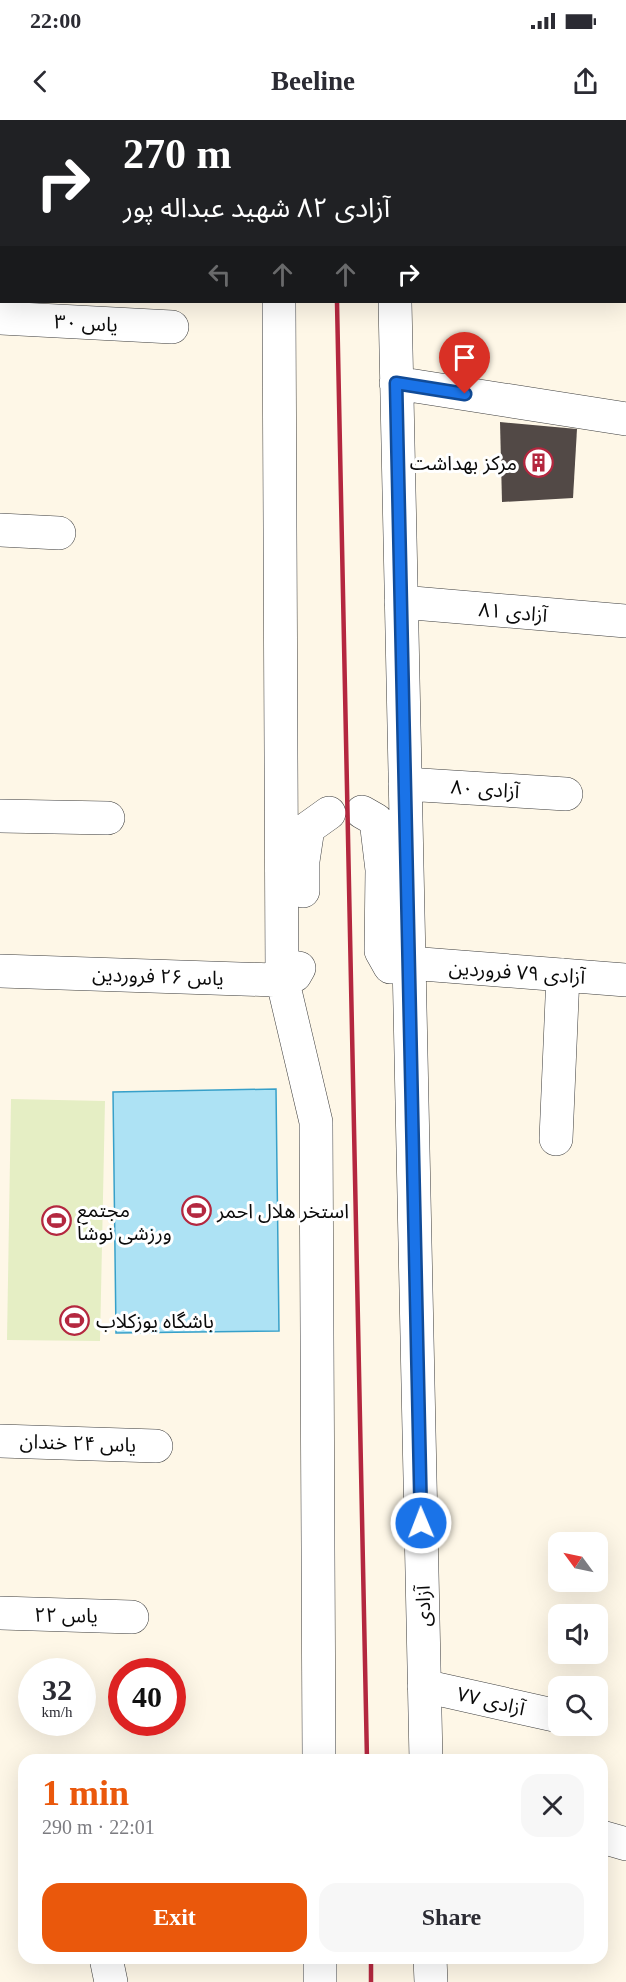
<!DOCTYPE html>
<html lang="en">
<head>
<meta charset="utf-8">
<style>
  body { margin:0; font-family:"Times New Roman","Noto Sans Arabic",serif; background:#f7f7f7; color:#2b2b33; height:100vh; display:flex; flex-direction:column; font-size:22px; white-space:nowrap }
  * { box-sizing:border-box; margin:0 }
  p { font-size:20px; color:#7c7c81 }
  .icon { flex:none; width:33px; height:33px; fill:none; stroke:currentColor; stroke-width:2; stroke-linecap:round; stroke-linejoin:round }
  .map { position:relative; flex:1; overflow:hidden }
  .sheet { position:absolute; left:18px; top:1634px; width:590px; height:210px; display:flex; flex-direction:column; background:#fff; border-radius:18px; box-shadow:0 6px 24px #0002 }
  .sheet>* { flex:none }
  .guide { position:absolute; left:0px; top:0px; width:627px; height:183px; box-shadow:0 6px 24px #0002; background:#202124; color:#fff; overflow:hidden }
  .needle { width:39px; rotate:303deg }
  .controls { position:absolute; left:548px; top:1412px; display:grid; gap:12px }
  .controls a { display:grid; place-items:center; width:60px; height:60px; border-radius:12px; background:#fff; box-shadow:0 6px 24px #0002; font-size:30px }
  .speed { position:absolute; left:18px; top:1538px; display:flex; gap:12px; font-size:30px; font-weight:700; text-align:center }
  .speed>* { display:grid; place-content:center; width:78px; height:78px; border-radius:50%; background:#fff; box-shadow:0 6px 24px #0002; line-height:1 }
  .speed small { font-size:15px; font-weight:400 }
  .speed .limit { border:9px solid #d22; background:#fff; color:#111 }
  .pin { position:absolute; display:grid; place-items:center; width:51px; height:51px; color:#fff; margin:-62px -26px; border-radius:50% 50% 50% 0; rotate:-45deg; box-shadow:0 0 6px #0007 }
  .pin .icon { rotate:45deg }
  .me { position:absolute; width:66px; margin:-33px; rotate:359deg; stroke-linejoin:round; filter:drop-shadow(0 0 4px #0008) }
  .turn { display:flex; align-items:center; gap:21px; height:126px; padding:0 24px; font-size:27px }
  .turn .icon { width:78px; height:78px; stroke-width:2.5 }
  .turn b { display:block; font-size:42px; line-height:51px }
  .lanes { display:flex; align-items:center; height:57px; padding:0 24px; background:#0003; justify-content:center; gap:30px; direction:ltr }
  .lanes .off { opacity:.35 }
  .round { display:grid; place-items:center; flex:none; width:63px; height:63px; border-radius:18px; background:#f7f7f7 }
  .overview { display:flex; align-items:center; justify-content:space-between; height:102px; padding:0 24px }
  h1 { font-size:36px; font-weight:600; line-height:45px; color:#ea580c }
  .cta { display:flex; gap:12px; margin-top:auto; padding:12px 24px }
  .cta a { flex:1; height:69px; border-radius:18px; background:#ea580c; color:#fff; font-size:24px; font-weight:600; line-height:69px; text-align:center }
  .cta a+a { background:#f7f7f7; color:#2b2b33 }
  .status { display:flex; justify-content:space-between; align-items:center; height:42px; padding:0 30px; background:#fff; direction:ltr }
  .status svg { height:16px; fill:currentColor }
  header { display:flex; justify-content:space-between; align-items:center; height:78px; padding:0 24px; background:#fff; font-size:27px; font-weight:600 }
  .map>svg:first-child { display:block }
  .pitch { fill:#e5eec4 }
  .water { fill:#ade2f4; stroke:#37a0c9; stroke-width:1.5 }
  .building { fill:#524946 }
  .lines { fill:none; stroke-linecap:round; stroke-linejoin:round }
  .minor-casing { stroke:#3d3d3d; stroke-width:34 }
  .minor { stroke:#fff; stroke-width:33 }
  .rail { stroke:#b4273f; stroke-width:4.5 }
  .route-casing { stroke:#114b97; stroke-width:15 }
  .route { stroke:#1a73e8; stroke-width:10 }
  .labels { text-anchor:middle; stroke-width:6; stroke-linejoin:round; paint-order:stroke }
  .street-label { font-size:20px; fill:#0a0a0a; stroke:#fff }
  .poi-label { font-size:20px; fill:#0a0a0a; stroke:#fff; text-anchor:start }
</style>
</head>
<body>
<div class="status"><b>22:00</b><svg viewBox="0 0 49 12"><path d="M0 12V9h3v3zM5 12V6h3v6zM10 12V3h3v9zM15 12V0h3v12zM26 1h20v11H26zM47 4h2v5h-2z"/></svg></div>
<header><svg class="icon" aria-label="back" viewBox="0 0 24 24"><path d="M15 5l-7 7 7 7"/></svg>Beeline<svg class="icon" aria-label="share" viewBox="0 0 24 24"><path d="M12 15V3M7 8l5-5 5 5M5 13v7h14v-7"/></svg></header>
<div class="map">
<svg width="626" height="1862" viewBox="0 0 626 1862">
  <rect width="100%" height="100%" fill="#fef7e7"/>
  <path class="pitch" d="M11 979 105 981 100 1221 7 1220Z"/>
  <path class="water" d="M276 969 279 1211 116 1213 113 972Z"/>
  <path class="building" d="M500 302 577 309 573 378 502 382Z"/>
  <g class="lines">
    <defs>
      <path id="minor" d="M279 0V2
        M391 0V2
        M505 0 517 2
        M279 182 282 858 316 1002 319 1640
        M395 182 426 1640
        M0 198 172 207
        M396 263 626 299
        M0 410 59 413
        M401 482 626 501
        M405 664 566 674
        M362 692 376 700 382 750 381 831 390 847 409 843 626 860
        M0 696 108 698
        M303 771V741L308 708 329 693
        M0 851 274 860 295 855 299 848
        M556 1019 563 855
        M0 1321 156 1326
        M0 1493 132 1497
        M424 1566 558 1596
        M602 1717 626 1724
        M106 1838 111 1862
        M320 1838V1862
        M430 1838 431 1862"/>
    </defs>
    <use href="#minor" class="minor-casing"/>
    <use href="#minor" class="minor"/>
    <path class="rail" d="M334 0V2
      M337 182 367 1640
      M371 1838V1862"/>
  </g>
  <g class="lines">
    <defs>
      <path id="route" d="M421 1403 396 263 465 274"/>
    </defs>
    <use href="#route" class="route-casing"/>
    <use href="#route" class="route"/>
  </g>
  <defs>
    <symbol id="building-ring" viewBox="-11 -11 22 22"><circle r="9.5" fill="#fff" stroke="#b4273f" stroke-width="1.5"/><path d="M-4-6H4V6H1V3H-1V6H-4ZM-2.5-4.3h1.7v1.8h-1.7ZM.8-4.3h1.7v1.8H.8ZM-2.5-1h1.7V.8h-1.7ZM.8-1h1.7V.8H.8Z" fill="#b4273f"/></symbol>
    <symbol id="stadium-ring" viewBox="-11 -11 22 22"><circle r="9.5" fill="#fff" stroke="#b4273f" stroke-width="1.5"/><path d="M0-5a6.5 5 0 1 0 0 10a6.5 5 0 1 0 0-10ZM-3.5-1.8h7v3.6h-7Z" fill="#b4273f"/></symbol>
  </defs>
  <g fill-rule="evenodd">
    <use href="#building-ring" x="522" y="326" width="33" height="33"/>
    <use href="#stadium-ring" x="180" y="1074" width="33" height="33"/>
    <use href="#stadium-ring" x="40" y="1084" width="33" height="33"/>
    <use href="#stadium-ring" x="58" y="1184" width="33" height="33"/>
  </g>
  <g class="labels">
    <g class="street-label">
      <text transform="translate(86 203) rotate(3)" y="7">یاس ۳۰</text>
      <text transform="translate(513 492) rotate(5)" y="7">آزادی ۸۱</text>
      <text transform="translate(485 669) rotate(4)" y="7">آزادی ۸۰</text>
      <text transform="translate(517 852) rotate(4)" y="7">آزادی ۷۹ فروردین</text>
      <text transform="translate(158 856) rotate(2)" y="7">یاس ۲۶ فروردین</text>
      <text transform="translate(78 1323) rotate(2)" y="7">یاس ۲۴ خندان</text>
      <text transform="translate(423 1486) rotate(-91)" y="7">آزادی</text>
      <text transform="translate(66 1495) rotate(1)" y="7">یاس ۲۲</text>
      <text transform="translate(491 1581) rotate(13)" y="7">آزادی ۷۷</text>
    </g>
    <g class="poi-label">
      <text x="517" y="350" text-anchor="end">مرکز بهداشت</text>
      <text x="77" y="1097">مجتمع<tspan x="77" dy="23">ورزشی نوشا</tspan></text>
      <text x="217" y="1098">استخر هلال احمر</text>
      <text x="96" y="1208">باشگاه یوزکلاب</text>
    </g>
  </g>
</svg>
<div class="controls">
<a><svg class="needle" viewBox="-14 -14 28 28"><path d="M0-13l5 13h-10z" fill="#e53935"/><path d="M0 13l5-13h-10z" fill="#7c7c81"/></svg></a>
<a><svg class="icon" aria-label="sound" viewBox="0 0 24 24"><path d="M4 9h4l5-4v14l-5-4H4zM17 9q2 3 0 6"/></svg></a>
<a><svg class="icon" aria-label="search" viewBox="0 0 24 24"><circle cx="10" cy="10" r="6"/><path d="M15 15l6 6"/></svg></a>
</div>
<div class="speed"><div>32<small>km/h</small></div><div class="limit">40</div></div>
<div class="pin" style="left:465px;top:274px;background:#d93025"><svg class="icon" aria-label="arrive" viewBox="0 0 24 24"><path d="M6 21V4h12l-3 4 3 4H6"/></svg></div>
<svg class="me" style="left:421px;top:1403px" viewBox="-20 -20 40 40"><circle r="17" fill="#1a73e8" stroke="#fff" stroke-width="3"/><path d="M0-11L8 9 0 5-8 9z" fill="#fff"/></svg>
<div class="guide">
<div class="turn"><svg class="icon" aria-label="right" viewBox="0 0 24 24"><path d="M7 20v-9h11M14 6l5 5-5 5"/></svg><div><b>270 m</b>آزادی ۸۲ شهید عبداله پور</div></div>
<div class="lanes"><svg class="icon off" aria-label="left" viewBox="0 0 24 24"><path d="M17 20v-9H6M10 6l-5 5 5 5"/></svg><svg class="icon off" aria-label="ahead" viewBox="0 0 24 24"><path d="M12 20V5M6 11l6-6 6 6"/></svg><svg class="icon off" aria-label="ahead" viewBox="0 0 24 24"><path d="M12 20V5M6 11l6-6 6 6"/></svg><svg class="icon" aria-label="right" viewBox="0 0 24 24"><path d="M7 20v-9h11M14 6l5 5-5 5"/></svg></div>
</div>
<section class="sheet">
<div class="overview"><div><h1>1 min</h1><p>290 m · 22:01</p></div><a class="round"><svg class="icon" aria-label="close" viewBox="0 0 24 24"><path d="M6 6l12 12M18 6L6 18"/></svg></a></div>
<div class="cta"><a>Exit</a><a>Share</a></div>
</section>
</div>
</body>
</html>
